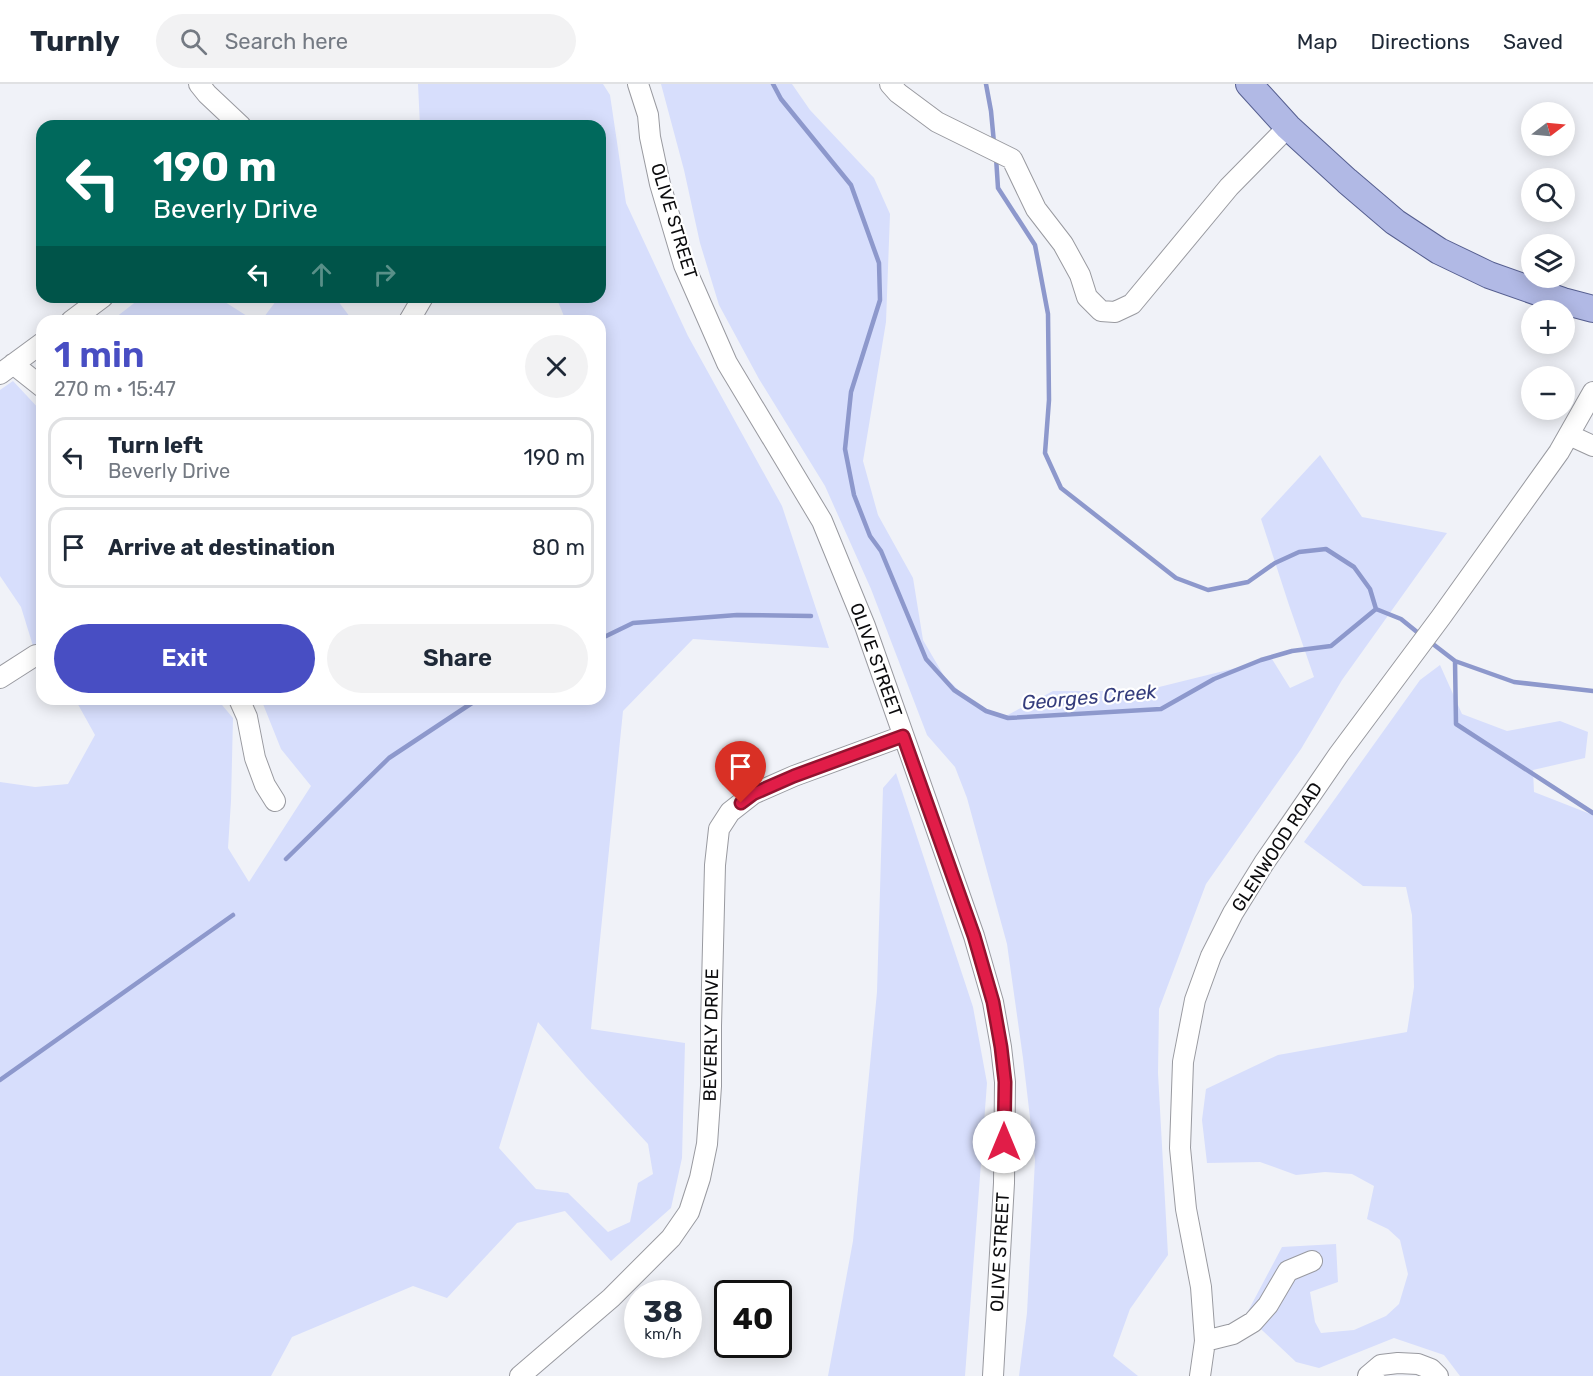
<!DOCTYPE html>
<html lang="en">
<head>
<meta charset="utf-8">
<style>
  body { margin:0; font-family:Rubik,sans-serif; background:#f2f2f3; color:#1f2937; height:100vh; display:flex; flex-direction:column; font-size:22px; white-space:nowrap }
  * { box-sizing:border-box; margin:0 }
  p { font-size:20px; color:#747a83 }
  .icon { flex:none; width:33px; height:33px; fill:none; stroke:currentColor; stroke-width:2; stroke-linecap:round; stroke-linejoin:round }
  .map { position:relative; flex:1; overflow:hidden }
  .panel { position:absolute; left:36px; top:231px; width:570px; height:390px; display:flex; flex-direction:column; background:#fff; border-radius:18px; box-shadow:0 3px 15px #0003 }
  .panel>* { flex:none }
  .top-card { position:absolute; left:36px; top:36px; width:570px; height:183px; border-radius:18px; box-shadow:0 3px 15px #0003; background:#00695c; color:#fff; overflow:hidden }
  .needle { width:39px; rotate:74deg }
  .controls { position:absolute; left:1521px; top:18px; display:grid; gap:12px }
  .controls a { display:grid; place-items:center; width:54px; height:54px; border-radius:50%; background:#fff; box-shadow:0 3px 15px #0003; font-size:30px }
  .speed { position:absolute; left:624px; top:1196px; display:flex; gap:12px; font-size:30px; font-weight:700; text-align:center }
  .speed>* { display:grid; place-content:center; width:78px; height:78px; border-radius:50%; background:#fff; box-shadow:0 3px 15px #0003; line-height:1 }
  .speed small { font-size:15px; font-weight:400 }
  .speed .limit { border:3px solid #111; border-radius:9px; background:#fff; color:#111 }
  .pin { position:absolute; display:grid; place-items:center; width:51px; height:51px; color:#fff; margin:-62px -26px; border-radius:50% 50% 50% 0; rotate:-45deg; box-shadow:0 0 6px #0007 }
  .pin .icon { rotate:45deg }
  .me { position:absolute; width:66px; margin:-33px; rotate:0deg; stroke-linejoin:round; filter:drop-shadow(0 0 4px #0008) }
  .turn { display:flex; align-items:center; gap:21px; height:126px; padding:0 18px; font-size:27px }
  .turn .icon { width:78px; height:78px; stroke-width:2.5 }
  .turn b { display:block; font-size:42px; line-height:51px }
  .lanes { display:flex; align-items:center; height:57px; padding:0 18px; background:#0003; justify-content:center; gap:30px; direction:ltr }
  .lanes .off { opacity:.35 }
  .round { display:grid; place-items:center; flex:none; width:63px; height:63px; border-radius:32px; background:#f2f2f3 }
  .head { display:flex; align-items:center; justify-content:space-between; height:102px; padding:0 18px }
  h1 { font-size:36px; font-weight:600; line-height:45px; color:#484ec3 }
  .button { display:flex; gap:12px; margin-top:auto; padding:12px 18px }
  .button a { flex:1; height:69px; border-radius:36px; background:#484ec3; color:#fff; font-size:24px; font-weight:600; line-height:69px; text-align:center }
  .button a+a { background:#f2f2f3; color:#1f2937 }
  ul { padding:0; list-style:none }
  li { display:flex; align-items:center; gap:18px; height:81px; margin:0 12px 9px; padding:0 6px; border:3px solid #e0e1e3; border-radius:18px }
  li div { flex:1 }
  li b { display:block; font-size:22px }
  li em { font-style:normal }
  header { display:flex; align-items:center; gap:36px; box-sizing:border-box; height:84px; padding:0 30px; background:#fff; border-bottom:2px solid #e0e1e3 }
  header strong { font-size:28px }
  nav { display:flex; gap:33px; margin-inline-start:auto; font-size:21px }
  .search { width:420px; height:54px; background:#f2f2f3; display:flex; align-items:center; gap:15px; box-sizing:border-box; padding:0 21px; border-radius:33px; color:#747a83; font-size:22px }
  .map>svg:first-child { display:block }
  .green { fill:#d7defc; fill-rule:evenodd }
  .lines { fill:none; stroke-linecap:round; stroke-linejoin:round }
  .stream { stroke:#8d98cc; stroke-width:4.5 }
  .minor-casing { stroke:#999aa0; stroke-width:22 }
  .major-casing { stroke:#555e8f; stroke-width:28 }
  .minor { stroke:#fff; stroke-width:20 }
  .major { stroke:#b1b9e5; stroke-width:26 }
  .route-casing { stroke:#92132f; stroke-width:15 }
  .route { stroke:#e11d48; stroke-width:10 }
  .labels { text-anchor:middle; stroke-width:4.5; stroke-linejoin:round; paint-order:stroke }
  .street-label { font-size:18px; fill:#0c0c0e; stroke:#fff }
  .water-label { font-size:20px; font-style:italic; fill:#353d7d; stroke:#fff }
</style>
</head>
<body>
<header>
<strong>Turnly</strong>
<div class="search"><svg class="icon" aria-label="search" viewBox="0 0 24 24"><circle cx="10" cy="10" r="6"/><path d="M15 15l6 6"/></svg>Search here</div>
<nav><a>Map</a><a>Directions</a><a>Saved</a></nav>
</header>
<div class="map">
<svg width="1593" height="1292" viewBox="0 0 1593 1292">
  <rect width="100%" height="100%" fill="#f0f2f8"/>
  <path class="green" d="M418 0H603L610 11 626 119 688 252 782 422 829 564 693 555 623 627 591 945 685 959 682 1074 671 1124 611 1177 565 1127 517 1139 447 1214 413 1202 292 1253 271 1292H0V698L35 703 68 700 95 651 75 615H217L233 634 231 717 228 764 249 798 311 702 281 665 261 615H600V237H566L556 213H600V42H420ZM538 938 585 992 648 1060 653 1090 638 1099 630 1138 608 1148 568 1109 536 1105 499 1064Z
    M661 0H792L810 26 874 94 890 130 886 238 863 377 878 431 913 494 923 556 944 592 976 623 1002 634 1053 607H1143L1272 575 1290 604 1314 593 1289 521 1261 435 1320 371 1362 433 1447 449 1342 596 1301 665 1206 800 1159 925 1158 989 1168 1171 1130 1225 1113 1272 1138 1292H1019L1027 1229 1035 1076 1023 974 1007 860 967 714 955 683 927 651 871 505 825 402 759 295 719 221 700 159 684 86Z
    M142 213H217L255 237H111Z
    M279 213H335L353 237H261Z
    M13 297 42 328V591L21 523 0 492V306Z
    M1440 581 1462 630 1507 647 1560 637 1588 648 1585 674 1533 686 1534 708 1593 731V1292H1460L1444 1271 1394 1254 1319 1284 1296 1278 1246 1231 1282 1163 1336 1160 1338 1198 1310 1208 1315 1238 1321 1249 1354 1246 1386 1232 1399 1220 1408 1190 1400 1156 1388 1145 1367 1135 1374 1102 1352 1090 1325 1088 1296 1091 1260 1078 1207 1079 1202 1036 1206 1005 1278 971 1407 948 1414 903 1412 831 1406 803 1363 802 1304 758 1420 596Z
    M896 689 973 923 987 999 965 1292H828L853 1157 877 908 883 704Z"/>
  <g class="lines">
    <path class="stream" d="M773 0 781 15 851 101 879 179 880 216 851 308 845 365 854 411 870 452 881 467 926 575 954 606 986 627 1008 634 1161 625 1214 595 1261 576 1292 567 1331 562 1376 525
      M986 0 991 27 994 59
      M996 73 998 104 1035 161 1048 230 1049 316 1045 369 1061 404 1176 494 1208 506 1248 498 1275 479 1299 468 1326 465 1354 483 1370 505 1376 525
      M1376 525 1401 535 1422 552
      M600 555 633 539 737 531 811 532
      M1429 557 1455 577 1514 598 1593 607
      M1455 577 1456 640 1593 729
      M286 775 389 674 478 615
      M0 996 233 831"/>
    <defs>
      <path id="minor" d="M199 0 207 10 241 42
        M638 0 648 31 650 53 660 100 684 181 727 279 822 437 865 542 974 852 993 918 1001 963 1005 998 1004 1099 993 1292
        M890 0 898 9 937 38 1012 75 1036 125 1063 160 1080 191 1087 213 1101 227 1115 228 1132 220 1229 103 1288 43
        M71 237 103 213
        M409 237 423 213
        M13 280 42 303
        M0 290 42 259
        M1569 351 1593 362
        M0 594 36 571
        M239 615 247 633 255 674 265 701 275 717
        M1205 1257 1233 1250 1253 1238 1268 1221 1288 1187 1312 1177
        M520 1292 611 1214 671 1154 689 1128 700 1094 707 1060 711 1002V942L715 781 719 745 730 728 753 710 794 692 903 652
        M1200 1292 1205 1257 1201 1203 1186 1125 1180 1064 1183 978 1195 916 1211 872 1233 829 1264 779 1339 670 1441 533 1559 368 1593 308
        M1368 1292 1381 1281 1398 1279 1418 1280 1431 1285 1438 1292"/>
      <path id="major" d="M1249 0 1288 43 1347 97 1395 138 1439 167 1489 191 1563 217 1593 225"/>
    </defs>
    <use href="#minor" class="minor-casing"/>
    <use href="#major" class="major-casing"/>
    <use href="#minor" class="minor"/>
    <use href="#major" class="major"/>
  </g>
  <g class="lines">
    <defs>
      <path id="route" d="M741 719 753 710 794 692 903 652 974 852 993 918 1001 963 1005 998 1004 1058"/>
    </defs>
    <use href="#route" class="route-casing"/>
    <use href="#route" class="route"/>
  </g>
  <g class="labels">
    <g class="street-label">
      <text transform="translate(674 137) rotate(73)" y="6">OLIVE STREET</text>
      <text transform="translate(876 576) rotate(70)" y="6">OLIVE STREET</text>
      <text transform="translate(1277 763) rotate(-57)" y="6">GLENWOOD ROAD</text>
      <text transform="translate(711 951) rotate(-89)" y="6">BEVERLY DRIVE</text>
      <text transform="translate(1000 1168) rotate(-87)" y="6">OLIVE STREET</text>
    </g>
    <g class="water-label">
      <text transform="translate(1089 613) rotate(-5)" y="7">Georges Creek</text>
    </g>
  </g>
</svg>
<div class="controls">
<a><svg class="needle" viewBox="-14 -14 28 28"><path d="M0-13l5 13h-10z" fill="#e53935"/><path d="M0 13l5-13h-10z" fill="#747a83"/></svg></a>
<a><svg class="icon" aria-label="search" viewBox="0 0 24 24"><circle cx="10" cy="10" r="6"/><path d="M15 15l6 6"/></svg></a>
<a><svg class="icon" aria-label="layers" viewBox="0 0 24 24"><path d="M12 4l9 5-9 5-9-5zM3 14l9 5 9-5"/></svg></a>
<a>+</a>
<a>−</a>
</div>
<div class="speed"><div>38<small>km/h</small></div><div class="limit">40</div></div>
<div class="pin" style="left:741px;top:719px;background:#d93025"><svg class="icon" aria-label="arrive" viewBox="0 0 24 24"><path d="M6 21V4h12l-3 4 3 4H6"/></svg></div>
<svg class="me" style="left:1004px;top:1058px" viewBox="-20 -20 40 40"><circle r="19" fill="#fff"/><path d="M0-13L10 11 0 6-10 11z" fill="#e11d48"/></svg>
<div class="top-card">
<div class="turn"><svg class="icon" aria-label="left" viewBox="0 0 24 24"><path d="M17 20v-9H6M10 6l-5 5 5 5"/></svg><div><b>190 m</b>Beverly Drive</div></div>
<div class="lanes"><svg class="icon" aria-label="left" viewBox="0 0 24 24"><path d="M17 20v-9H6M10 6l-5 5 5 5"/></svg><svg class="icon off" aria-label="ahead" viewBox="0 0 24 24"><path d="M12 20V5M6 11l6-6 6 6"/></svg><svg class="icon off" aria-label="right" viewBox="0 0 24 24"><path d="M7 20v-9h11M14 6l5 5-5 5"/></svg></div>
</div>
<section class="panel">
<div class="head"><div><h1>1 min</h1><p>270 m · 15:47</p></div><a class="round"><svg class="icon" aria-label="close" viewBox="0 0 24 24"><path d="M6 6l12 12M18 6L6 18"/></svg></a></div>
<ul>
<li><svg class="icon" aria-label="left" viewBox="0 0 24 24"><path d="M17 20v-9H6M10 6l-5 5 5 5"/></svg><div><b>Turn left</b><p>Beverly Drive</p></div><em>190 m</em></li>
<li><svg class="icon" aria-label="arrive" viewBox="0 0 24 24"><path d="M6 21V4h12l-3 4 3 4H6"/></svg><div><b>Arrive at destination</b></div><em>80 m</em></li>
</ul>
<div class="button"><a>Exit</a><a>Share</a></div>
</section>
</div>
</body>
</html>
